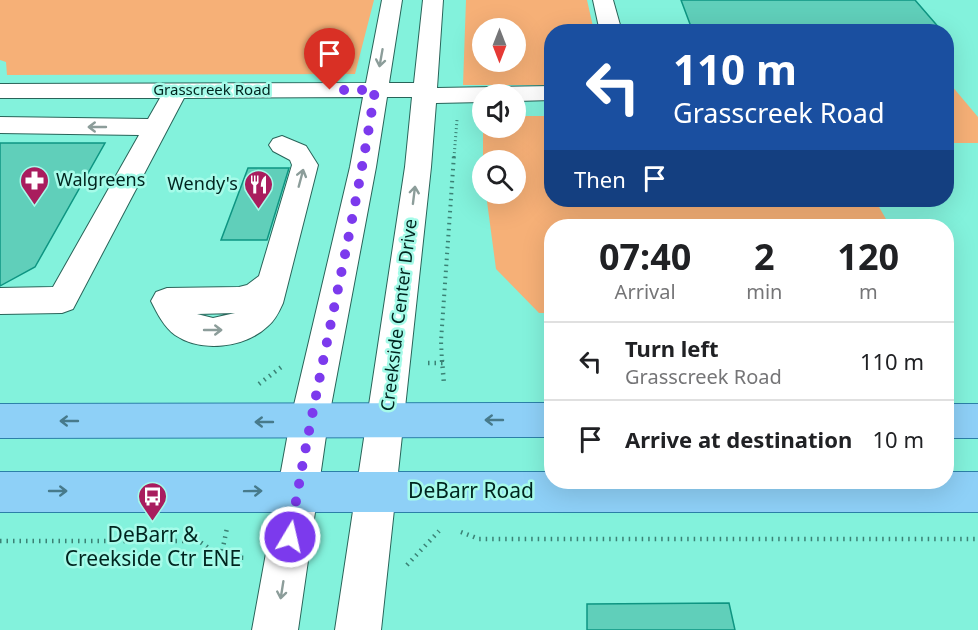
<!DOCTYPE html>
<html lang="en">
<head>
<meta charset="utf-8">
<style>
  body { margin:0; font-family:"Noto Sans",sans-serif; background:#f2f2f2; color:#202124; height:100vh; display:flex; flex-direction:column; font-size:22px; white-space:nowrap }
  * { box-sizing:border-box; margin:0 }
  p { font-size:20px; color:#757577 }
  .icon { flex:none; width:33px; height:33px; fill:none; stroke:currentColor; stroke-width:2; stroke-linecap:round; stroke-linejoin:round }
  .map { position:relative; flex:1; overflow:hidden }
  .details { position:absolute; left:544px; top:219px; width:410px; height:270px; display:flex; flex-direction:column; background:#fff; border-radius:24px; box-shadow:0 6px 24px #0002 }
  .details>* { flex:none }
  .top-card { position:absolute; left:544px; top:24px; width:410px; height:183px; border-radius:24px; box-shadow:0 6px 24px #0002; background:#1a4fa0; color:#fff; overflow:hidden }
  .needle { width:39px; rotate:180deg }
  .fabs { position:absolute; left:472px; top:18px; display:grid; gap:12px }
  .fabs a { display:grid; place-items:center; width:54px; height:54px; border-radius:50%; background:#fff; box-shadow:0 6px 24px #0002; font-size:30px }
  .pin { position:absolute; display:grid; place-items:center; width:51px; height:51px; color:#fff; margin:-62px -26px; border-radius:50% 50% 50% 0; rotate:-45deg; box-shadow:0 0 6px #0007 }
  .pin .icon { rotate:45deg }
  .me { position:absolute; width:66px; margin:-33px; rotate:9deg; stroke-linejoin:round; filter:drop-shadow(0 0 4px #0008) }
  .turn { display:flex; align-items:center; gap:21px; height:126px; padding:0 30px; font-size:27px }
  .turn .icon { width:78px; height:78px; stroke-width:2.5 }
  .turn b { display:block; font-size:42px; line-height:51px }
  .then { display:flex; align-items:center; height:57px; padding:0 30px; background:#0003; gap:12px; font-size:22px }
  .eta { display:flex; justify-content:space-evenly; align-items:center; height:102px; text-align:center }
  .eta b { font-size:36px; font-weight:700; line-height:42px }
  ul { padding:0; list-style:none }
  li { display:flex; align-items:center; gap:18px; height:78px; padding:0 30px; border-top:2px solid #e0e0e0 }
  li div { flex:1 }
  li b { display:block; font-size:22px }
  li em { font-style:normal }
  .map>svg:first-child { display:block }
  .green { fill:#f6b077; fill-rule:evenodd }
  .building { fill:#60cfba; stroke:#0e9582; stroke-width:1.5 }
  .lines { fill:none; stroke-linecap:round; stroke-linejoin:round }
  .minor-casing { stroke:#296459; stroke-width:2 }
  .major-casing { stroke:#2c80a8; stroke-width:2 }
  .path-far2 { stroke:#3b8275; stroke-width:3; stroke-dasharray:1 3; stroke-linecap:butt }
  .path-far1 { stroke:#3b8275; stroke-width:4; stroke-dasharray:1.5 4.5; stroke-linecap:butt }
  .path { stroke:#3b8275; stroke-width:4.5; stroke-dasharray:1.5 5; stroke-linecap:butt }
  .minor { fill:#fff; fill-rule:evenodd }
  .major { fill:#8ed0f7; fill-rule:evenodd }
  .oneway { stroke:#8c9d9a }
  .oneway2 { stroke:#477a8b }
  .route { stroke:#7c3aed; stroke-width:10; stroke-dasharray:0 18 }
  .labels { text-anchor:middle; stroke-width:5; stroke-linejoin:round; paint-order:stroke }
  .far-street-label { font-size:15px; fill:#00251f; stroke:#a6fbe9 }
  .poi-label { font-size:18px; fill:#00251f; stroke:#a6fbe9; text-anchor:start }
  .street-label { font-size:18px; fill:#00251f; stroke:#a6fbe9 }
  .near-street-label { font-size:21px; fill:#00251f; stroke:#a6fbe9 }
  .near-poi-label { font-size:21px; fill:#00251f; stroke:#a6fbe9 }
</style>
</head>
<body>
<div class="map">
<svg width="978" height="630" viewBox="0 0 978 630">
  <rect width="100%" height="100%" fill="#83f2dc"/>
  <path class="green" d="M0 0H374L355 74 7 75 6 62 0 60Z
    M466 0H587L594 31 552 32V85H463ZM483 28H516V62H483Z
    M946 79 978 117V143H947Z
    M483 116V128H516V116H552V200H875L890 226H552V313H539L496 269 486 194H516V160H483V174Z"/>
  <path class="building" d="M681 0H915L941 30 693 32Z
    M0 143H105L35 267 0 286Z
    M248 168H289L267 240H221Z
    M729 603 735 630H587V604Z"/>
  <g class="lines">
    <defs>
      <path id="minor" d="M382 0H402L389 83H414L423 0H443L437 88 552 86V100L516 101V94H483V102L436 103 431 167 381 630H335L405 167 412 97H387L376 167 328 422 298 630H252L290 422 350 167 363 97 184 98 73 309 62 313 0 314V288L53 287 139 135 0 133V117L148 119 160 98H0V84L366 83Z
        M593 0H613L622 32H600Z
        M282 136 306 146 318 165 283 303C279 312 275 320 268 326 245 348 201 353 175 335 164 327 157 313 151 301L156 292 167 288 239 287 247 285 259 276 292 165 290 160 273 151 269 145 273 139ZM235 313 213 318 197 314Z"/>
      <path id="major" d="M552 403V437L0 438V404Z
        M946 404H978V438H946Z
        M0 472H552V482H946V472H978V512H0Z"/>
    </defs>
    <use href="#minor" class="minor-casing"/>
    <use href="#major" class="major-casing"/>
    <path class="path-far2" d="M454 157 457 120"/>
    <path class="path-far1" d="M442 362 441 341 454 155"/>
    <path class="path" d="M442 360 444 384
      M428 363H444
      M259 384 284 365
      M461 532 479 539H978
      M0 541H199L221 557 248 558
      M221 557 227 528
      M407 565 439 531"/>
    <use href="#minor" class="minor"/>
    <use href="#major" class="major"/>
  </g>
  <defs><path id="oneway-shaft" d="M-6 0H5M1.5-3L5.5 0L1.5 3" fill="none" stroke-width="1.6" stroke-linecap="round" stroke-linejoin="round" transform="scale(1.5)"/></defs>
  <g class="oneway">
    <use href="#oneway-shaft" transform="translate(381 58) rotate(100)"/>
    <use href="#oneway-shaft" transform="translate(97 127) rotate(180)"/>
    <use href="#oneway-shaft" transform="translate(301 178) rotate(-75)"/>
    <use href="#oneway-shaft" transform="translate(414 195) rotate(-83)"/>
    <use href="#oneway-shaft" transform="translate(213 330)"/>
    <use href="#oneway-shaft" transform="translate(282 590) rotate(99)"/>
  </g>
  <g class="oneway2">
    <use href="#oneway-shaft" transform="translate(494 420) rotate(180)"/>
    <use href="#oneway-shaft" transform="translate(69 421) rotate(-180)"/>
    <use href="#oneway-shaft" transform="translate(264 422) rotate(180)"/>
    <use href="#oneway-shaft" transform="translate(58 491)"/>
    <use href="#oneway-shaft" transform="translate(253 491) rotate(-1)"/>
  </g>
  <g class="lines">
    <path class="route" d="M290 537C314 387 352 240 375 90H330"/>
  </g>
  <defs>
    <symbol id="pharmacy-pin" viewBox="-11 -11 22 30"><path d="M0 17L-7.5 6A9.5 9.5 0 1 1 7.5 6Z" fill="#a91d5e" stroke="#a6fbe9"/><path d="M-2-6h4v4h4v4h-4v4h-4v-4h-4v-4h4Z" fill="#fff"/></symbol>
    <symbol id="restaurant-pin" viewBox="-11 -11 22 30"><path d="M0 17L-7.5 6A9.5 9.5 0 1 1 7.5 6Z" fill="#a91d5e" stroke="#a6fbe9"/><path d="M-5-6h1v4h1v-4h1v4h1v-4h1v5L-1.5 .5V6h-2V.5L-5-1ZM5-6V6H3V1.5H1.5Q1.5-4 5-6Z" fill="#fff"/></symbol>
    <symbol id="bus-pin" viewBox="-11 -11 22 30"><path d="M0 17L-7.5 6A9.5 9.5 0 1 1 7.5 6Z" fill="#a91d5e" stroke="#a6fbe9"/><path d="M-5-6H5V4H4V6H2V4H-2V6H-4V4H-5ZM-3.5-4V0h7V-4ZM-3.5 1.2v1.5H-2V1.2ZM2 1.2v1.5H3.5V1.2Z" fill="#fff"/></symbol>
  </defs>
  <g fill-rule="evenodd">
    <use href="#pharmacy-pin" x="18" y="164" width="33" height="45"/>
    <use href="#restaurant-pin" x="242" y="168" width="33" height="45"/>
    <use href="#bus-pin" x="136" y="480" width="33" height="45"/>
  </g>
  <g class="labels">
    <g class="far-street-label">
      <text x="212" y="95">Grasscreek Road</text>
    </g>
    <g class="poi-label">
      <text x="56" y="186">Walgreens</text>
      <text x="238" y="190" text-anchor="end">Wendy's</text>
    </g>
    <g class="street-label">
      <text transform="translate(399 315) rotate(-83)" y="6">Creekside Center Drive</text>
    </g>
    <g class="near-street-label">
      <text x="471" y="498">DeBarr Road</text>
    </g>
    <g class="near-poi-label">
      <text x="153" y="542">DeBarr &amp;<tspan x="153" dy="24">Creekside Ctr ENE</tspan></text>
    </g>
  </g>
</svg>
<div class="fabs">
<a><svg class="needle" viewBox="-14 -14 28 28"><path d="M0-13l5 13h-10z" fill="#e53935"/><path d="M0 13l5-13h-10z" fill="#757577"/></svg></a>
<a><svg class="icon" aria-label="sound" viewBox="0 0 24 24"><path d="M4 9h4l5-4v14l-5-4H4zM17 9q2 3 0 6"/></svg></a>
<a><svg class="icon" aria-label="search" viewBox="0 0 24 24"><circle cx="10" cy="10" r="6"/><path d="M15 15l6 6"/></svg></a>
</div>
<div class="pin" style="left:330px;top:90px;background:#d93025"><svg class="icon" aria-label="arrive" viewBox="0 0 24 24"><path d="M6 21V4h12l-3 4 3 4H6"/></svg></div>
<svg class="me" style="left:290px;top:537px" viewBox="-20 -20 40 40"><circle r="17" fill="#7c3aed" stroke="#fff" stroke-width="3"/><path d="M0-11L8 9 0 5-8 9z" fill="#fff"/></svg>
<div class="top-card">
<div class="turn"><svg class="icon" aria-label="left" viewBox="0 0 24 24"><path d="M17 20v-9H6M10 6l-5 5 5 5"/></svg><div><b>110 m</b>Grasscreek Road</div></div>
<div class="then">Then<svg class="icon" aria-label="arrive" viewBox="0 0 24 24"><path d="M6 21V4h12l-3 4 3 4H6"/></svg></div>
</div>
<section class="details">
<div class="eta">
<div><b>07:40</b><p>Arrival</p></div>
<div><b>2</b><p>min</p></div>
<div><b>120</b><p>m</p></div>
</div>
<ul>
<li><svg class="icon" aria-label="left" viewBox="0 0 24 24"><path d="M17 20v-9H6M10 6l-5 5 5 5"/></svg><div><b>Turn left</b><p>Grasscreek Road</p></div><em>110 m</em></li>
<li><svg class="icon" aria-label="arrive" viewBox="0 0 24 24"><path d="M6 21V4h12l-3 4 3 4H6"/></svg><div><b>Arrive at destination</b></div><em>10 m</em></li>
</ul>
</section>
</div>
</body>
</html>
